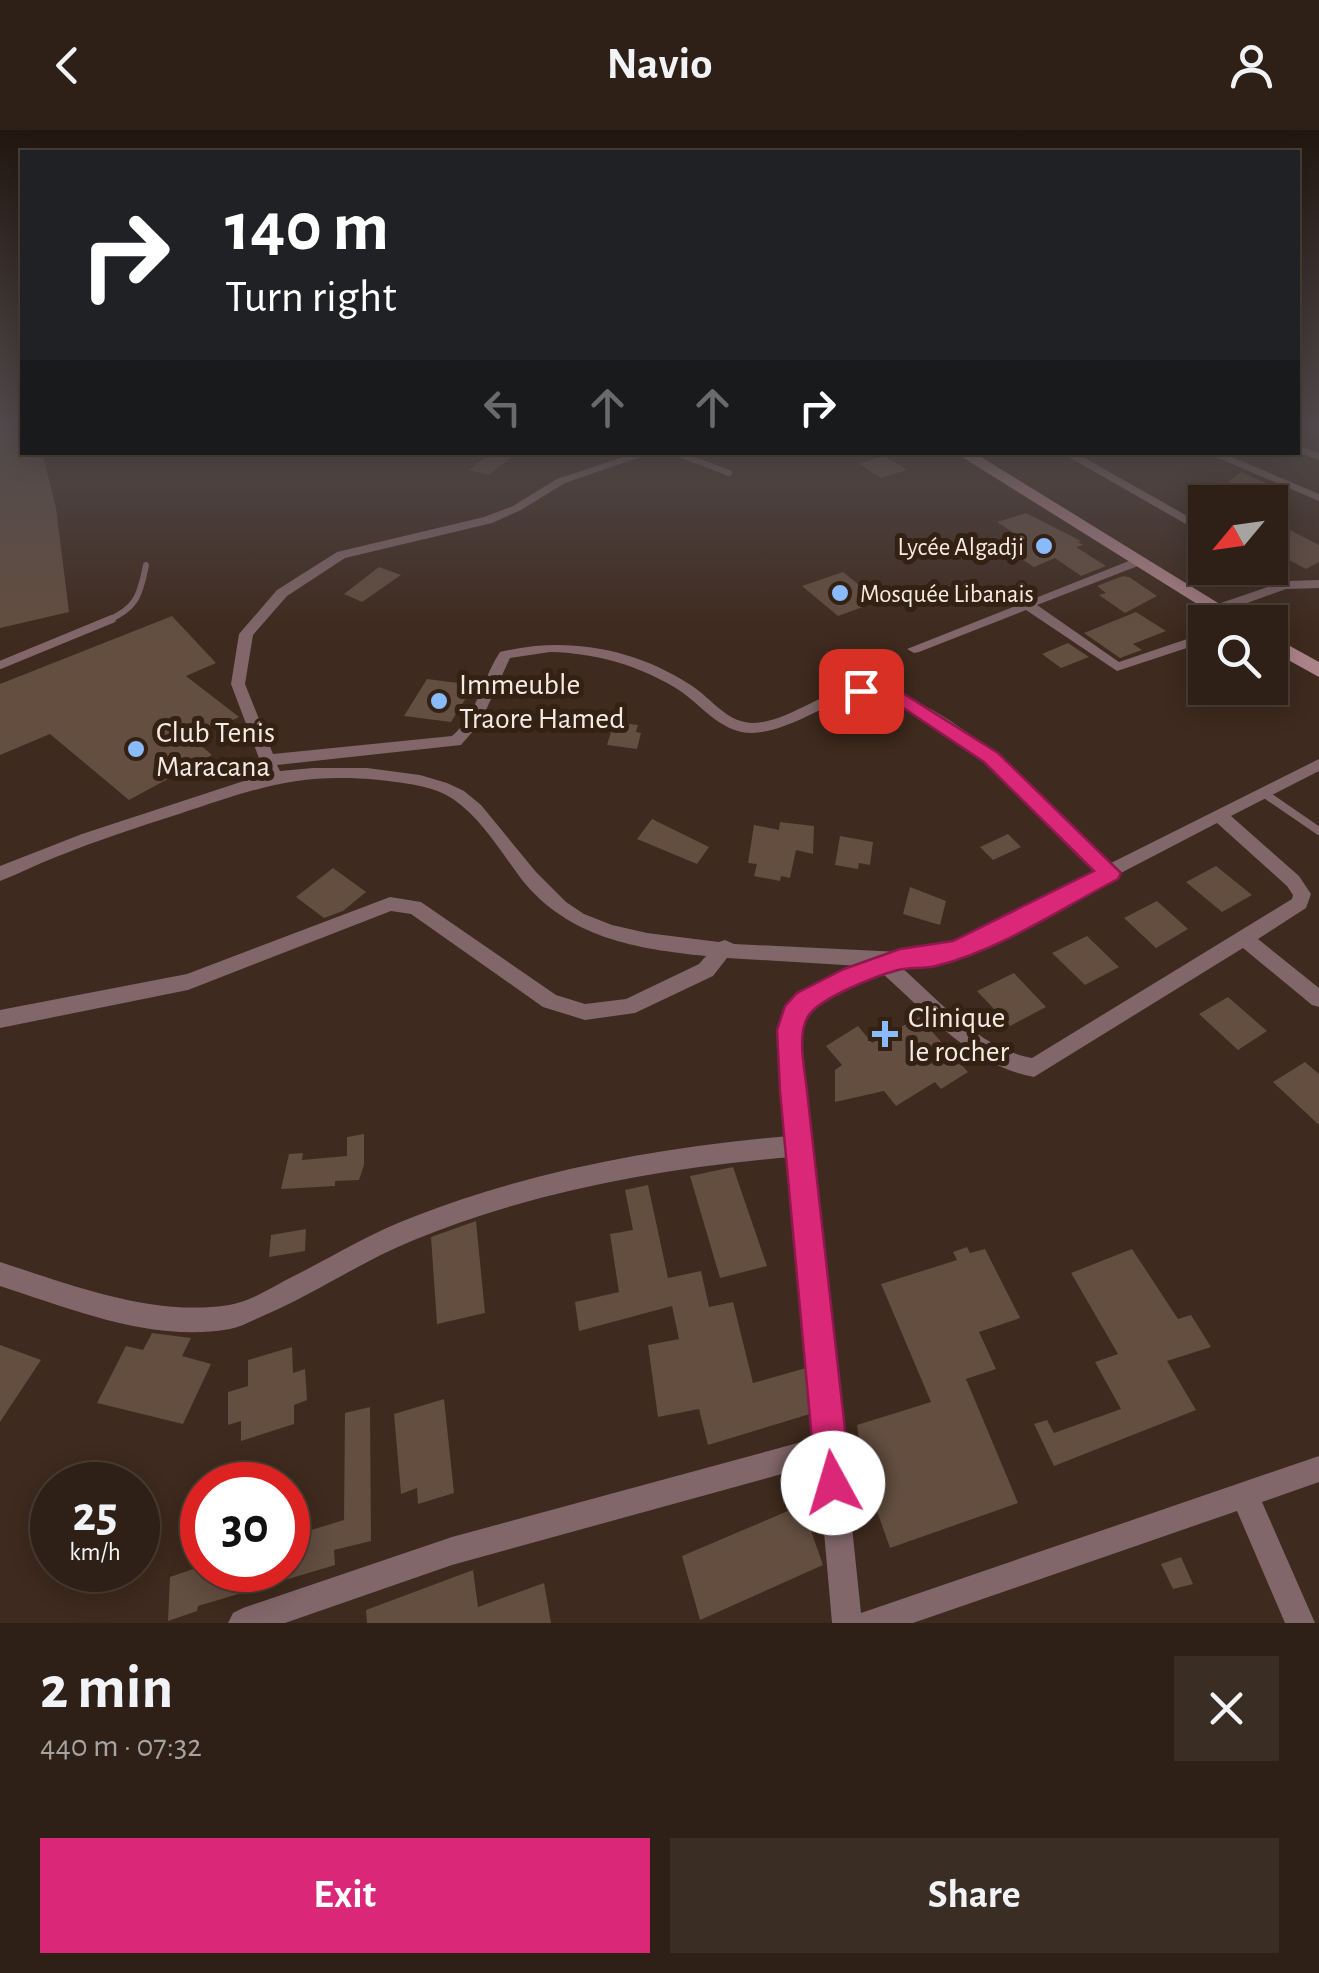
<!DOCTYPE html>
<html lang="en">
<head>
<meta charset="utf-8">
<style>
  body { margin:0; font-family:"Alegreya Sans",sans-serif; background:#3a2d23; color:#f1f3f6; height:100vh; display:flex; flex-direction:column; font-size:38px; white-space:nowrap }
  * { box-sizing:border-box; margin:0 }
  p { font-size:32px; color:#a7a3a1 }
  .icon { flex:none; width:55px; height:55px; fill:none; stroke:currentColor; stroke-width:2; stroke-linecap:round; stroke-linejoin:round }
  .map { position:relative; height:1493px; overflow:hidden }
  .sheet { display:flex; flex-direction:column; background:#2e2016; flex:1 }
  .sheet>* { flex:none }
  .guide { position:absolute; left:20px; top:20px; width:1280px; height:305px; border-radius:0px; box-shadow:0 5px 25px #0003,0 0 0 2px #493e35; background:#202124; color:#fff; overflow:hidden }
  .needle { width:65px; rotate:241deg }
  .controls { position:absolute; left:1188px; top:355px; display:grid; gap:20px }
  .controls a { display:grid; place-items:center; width:100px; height:100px; border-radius:0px; background:#2e2016; box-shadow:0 5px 25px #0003,0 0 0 2px #493e35; font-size:50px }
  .speed { position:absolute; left:30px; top:1332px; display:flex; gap:20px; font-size:50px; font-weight:700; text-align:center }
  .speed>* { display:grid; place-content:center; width:130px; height:130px; border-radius:50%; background:#2e2016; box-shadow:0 5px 25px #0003,0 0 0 2px #493e35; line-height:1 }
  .speed small { font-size:25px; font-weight:400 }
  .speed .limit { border:15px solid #d22; background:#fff; color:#111 }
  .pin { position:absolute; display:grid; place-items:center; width:85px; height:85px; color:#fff; margin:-42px; border-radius:20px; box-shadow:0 5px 15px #0006 }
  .me { position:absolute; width:110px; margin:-55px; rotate:354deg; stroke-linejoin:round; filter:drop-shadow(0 0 8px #0008) }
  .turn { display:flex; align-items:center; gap:35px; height:210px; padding:0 40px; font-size:45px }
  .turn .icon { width:130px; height:130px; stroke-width:2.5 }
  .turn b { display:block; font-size:70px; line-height:85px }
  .lanes { display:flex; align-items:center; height:95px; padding:0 40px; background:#0003; justify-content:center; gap:50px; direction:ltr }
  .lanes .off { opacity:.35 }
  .round { display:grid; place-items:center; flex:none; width:105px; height:105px; border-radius:0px; background:#3a2d23 }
  .headline { display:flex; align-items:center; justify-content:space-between; height:170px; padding:0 40px }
  h1 { font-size:60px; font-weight:600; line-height:75px }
  .button { display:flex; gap:20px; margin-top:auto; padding:20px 40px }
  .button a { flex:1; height:115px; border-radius:0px; background:#db2777; color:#fff; font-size:40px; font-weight:600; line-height:115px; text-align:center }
  .button a+a { background:#3a2d23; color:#f1f3f6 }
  header { display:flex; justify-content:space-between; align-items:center; height:130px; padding:0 40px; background:#2e2016; font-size:45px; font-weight:600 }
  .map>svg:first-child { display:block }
  .building { fill:#634e40 }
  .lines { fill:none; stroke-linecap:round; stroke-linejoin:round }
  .lane-far1 { stroke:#81666a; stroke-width:6 }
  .lane { stroke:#81666a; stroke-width:8 }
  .street { fill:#81666a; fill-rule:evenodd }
  .secondary { fill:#ae848b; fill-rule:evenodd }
  .route { fill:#db2777; stroke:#8e194d; stroke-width:2.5 }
  .poi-dot { fill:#89bafc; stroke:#332114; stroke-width:4 }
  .labels { text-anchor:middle; stroke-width:10; stroke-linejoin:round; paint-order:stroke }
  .far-poi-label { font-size:25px; fill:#f7eae2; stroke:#332114; text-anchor:end }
  .poi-label { font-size:30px; fill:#f7eae2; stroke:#332114; text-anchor:start }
</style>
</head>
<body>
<header><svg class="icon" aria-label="back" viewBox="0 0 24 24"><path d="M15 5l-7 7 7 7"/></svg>Navio<svg class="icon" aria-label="person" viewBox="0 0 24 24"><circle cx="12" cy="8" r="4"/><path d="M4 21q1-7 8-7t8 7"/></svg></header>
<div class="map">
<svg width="1319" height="1493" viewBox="0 0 1319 1493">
  <rect width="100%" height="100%" fill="#3e2a1e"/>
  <path class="building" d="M0 296H22V322H42L56 378 69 482 0 498Z
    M491 322H517L489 345 469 340Z
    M884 326 907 340 881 348 859 334Z
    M1242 342 1245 344 1278 358 1265 367 1228 352Z
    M1026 383 1081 411 1078 412 1083 415 1076 417 1106 436 1081 446 1055 428 1034 437 1003 417 1023 409 997 392Z
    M1288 399 1319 415V432L1306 439 1270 420V408Z
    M379 437 401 445 362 472 344 464Z
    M843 442 879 471 838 486 802 456Z
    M1123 446 1129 447 1157 466 1125 483 1099 465 1106 463 1097 456Z
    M1136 482 1166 501 1133 514 1142 520 1136 522 1120 528 1084 503Z
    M172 486 216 533 186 546 239 587 193 609 212 625 129 670 50 604 0 625V554Z
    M1068 513 1089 527 1061 538 1042 524Z
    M427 549 474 555 451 592 404 586Z
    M614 592 638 595 636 602 641 603 637 619 607 615Z
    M652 689 709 717 697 734 637 709Z
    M780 692 814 696 813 724 796 720 790 748 781 746 780 751 754 746 757 734 748 733 754 695 779 700Z
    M1008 704 1021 717 993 730 980 717Z
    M840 706 873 712 870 735 859 733 858 739 835 735Z
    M1216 736 1252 765 1222 782 1186 752Z
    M333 738 366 762 343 781 324 788 296 767Z
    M910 757 946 771 940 795 903 784Z
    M1157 771 1188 799 1156 818 1124 788Z
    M1087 806 1119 837 1085 855 1052 823Z
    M1014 843 1046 877 1010 896 977 861Z
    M1228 867 1267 901 1238 920 1199 884Z
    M919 887 968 942 941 959 935 952 896 976 884 961 835 972V940L842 935 826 916 858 896 872 913Z
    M1305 932 1319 944V995L1273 952Z
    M364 1004V1035L359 1050 335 1051V1056L281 1059 289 1024 303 1023 302 1030 347 1026V1007Z
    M733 1037 767 1136 720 1148 690 1046Z
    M648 1055 668 1148 701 1141 709 1177 733 1172 753 1253 806 1238 810 1284 708 1315 699 1279 658 1287 648 1215 679 1209 672 1176 579 1201 575 1172 619 1162 610 1104 633 1100 625 1060Z
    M476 1091 485 1183 437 1194 431 1107Z
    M306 1099 305 1121 269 1127 271 1105Z
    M967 1117 970 1123 985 1119 1020 1188 979 1202 996 1239 966 1249 1018 1373 890 1418 864 1344 857 1295 931 1272 881 1154 957 1130 953 1122Z
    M1132 1119 1178 1189 1191 1185 1211 1217 1167 1231 1196 1280 1054 1336 1034 1294 1047 1290 1054 1303 1121 1279 1095 1232 1118 1224 1071 1143Z
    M152 1203 191 1208 182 1226 211 1234 183 1294 97 1273 126 1216 143 1220Z
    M0 1215 41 1230 0 1292Z
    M292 1217 293 1243 305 1239 307 1270 294 1275V1294L241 1311V1291L228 1295V1262L248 1256V1230Z
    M444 1269 454 1363 418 1374 417 1358 401 1364 394 1284Z
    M370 1277 371 1411 334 1420 335 1435 198 1476 197 1481 168 1491 170 1447 199 1437 288 1440V1407L344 1390 345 1283Z
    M802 1375 823 1435 700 1490 682 1426Z
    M1181 1427 1193 1454 1173 1459 1161 1434Z
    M473 1440 478 1477 544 1453 551 1493H367L366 1480Z"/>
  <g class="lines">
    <path class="lane-far1" d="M674 322 729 343
      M106 491C136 479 140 466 146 435"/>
    <path class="lane" d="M0 535 112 489
      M1265 664 1319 701"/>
    <path class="street" d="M1298 316 1319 323V330L1297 322Z
      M638 322H655L565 353 521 380 492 393 345 428 287 466 253 505 245 554 273 624 452 606C477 585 482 549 500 522 565 506 633 518 689 554 708 565 723 588 745 592 778 599 819 562 853 558 936 548 1055 679 1111 733L1319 629V641L1231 686 1299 746 1311 764 1306 778 1258 809 1319 858V877L1312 875 1243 818 1034 947C971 935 928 884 883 844 851 855 814 866 800 900L861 1483 1319 1326V1352L1262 1372 1315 1493H1285L1237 1381 913 1493H832L818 1334 452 1435 285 1493H228L233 1483 243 1478 452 1407 816 1308 791 1027C663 1038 533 1061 414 1110 362 1131 316 1163 265 1185 253 1190 242 1197 230 1199 153 1213 71 1179 0 1156V1132C72 1155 152 1187 229 1175 248 1172 268 1160 284 1151 327 1130 368 1104 413 1087 533 1040 662 1017 789 1006 781 915 756 872 860 836L727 828 713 846 635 883 585 890 543 877 411 784 391 781 188 860 0 898V880L187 844 390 767 421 772 556 865 585 874 626 869 699 834 706 826C636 819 569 808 522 750 501 722 482 689 453 669 432 655 404 653 379 650 297 642 255 659 179 684 137 697 96 711 56 727 37 734 19 744 0 751V736L82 704 265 644 231 554 239 504 277 460 337 422 484 387 513 376 557 349ZM550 522C594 523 635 534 674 557 700 572 719 603 752 603 784 602 816 580 845 569 924 552 1045 688 1096 740L954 812 933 819 900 822 734 814 725 810 719 812 647 803 612 795 584 784 566 772 536 742 481 675 464 661 447 653 420 645 367 638H313L280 641 277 635 461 615 480 593 510 528ZM1217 693 1287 756 1293 765 1292 769 1032 928C980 919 940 871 902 838L933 835 967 823Z
      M1060 322H1074L1205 396V405Z
      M1204 322H1220L1319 364V371Z
      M1139 427 1143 428V434L1037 475 1119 532 1205 503V512L1117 541 1026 480 919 522 914 523 907 519Z
      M1270 435 1288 451 1319 450V458L1286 459 1222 482H1212V476L1276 454 1261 438H1270Z"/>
    <path class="secondary" d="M954 322H973L1249 492H1226Z
      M1270 505 1319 532V547L1270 520Z"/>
  </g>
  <linearGradient id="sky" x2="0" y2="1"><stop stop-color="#221710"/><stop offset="0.59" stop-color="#524a4c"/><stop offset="1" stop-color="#524a4c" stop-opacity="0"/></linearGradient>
  <rect width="1319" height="505" fill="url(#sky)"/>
  <path class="route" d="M861 555 896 559 998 623 1121 743 1118 749C1060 779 1000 820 936 836 924 839 910 837 898 840 876 846 822 867 809 885 796 903 805 940 807 961L851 1353 846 1365 833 1371 821 1365 816 1353 780 961 777 900 785 876 797 863 844 839 900 819 953 811 1094 741 984 632 905 579 885 569 854 565V557Z"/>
  <g class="poi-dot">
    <circle cx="1044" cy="416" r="10"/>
    <circle cx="840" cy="463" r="10"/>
    <circle cx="439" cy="571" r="10"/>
    <circle cx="136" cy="619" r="10"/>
    <path d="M880 889h10v10h10v10h-10v10h-10v-10h-10v-10h10z"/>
  </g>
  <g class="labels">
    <g class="far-poi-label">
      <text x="1024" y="425">Lycée Algadji</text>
      <text x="860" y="472" text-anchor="start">Mosquée Libanais</text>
    </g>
    <g class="poi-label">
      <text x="459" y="564">Immeuble<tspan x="459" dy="34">Traore Hamed</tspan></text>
      <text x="156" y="612">Club Tenis<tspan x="156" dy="34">Maracana</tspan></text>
      <text x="908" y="897">Clinique<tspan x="908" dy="34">le rocher</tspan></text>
    </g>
  </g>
</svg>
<div class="controls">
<a><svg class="needle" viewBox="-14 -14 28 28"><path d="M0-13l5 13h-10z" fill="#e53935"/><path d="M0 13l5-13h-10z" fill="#a7a3a1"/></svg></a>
<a><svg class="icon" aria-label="search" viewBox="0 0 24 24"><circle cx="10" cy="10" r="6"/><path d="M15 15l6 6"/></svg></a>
</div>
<div class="speed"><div>25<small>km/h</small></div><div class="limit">30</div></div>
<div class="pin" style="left:861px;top:561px;background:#d93025"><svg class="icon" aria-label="arrive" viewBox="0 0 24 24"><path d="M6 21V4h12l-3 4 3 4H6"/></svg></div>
<svg class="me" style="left:833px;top:1353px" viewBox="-20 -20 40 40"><circle r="19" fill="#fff"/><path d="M0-13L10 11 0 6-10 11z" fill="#db2777"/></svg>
<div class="guide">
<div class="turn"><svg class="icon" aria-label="right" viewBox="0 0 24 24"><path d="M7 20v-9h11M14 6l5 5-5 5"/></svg><div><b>140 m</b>Turn right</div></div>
<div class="lanes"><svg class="icon off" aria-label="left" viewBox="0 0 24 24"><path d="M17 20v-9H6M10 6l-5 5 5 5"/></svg><svg class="icon off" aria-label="ahead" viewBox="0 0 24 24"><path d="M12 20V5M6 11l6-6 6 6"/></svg><svg class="icon off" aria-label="ahead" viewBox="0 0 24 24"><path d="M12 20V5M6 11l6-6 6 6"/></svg><svg class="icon" aria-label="right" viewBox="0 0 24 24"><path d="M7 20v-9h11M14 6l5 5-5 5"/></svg></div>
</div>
</div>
<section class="sheet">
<div class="headline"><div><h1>2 min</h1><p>440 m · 07:32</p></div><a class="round"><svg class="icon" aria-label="close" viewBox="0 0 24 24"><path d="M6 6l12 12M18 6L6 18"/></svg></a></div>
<div class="button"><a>Exit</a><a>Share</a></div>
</section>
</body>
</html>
